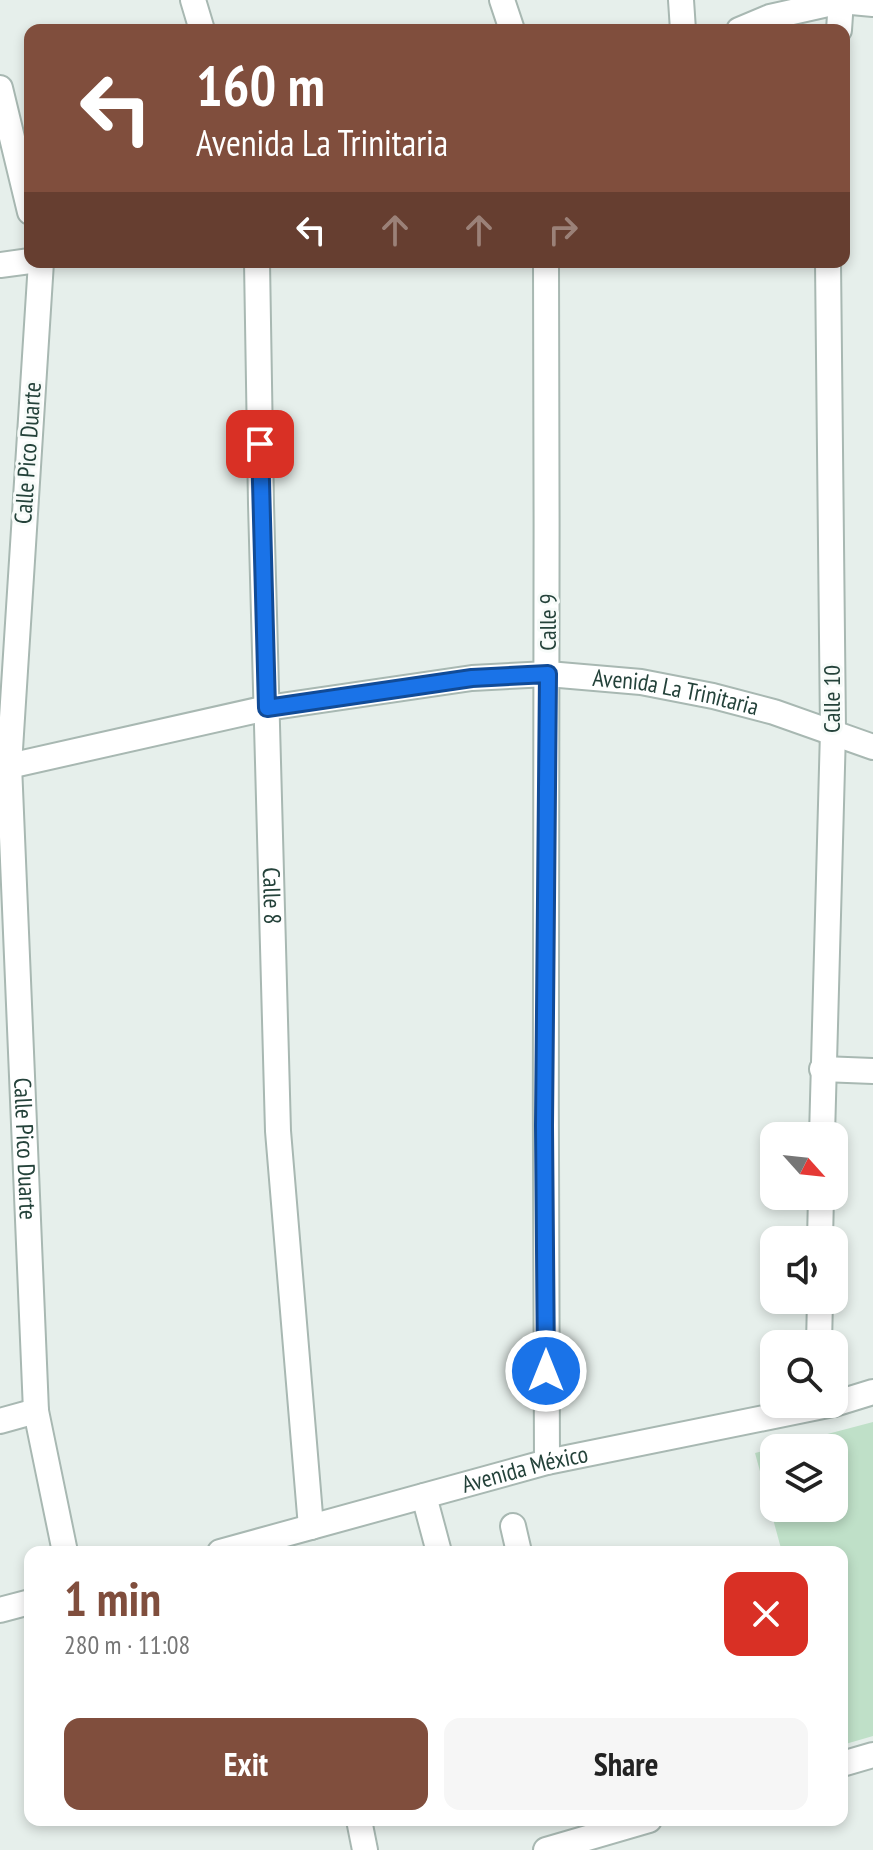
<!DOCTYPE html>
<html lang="en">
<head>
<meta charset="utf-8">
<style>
  body { margin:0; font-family:"PT Sans Narrow",sans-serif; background:#f6f6f6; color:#222; height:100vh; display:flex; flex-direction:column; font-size:30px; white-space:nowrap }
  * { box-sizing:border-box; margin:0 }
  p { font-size:26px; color:#767676 }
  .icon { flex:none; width:44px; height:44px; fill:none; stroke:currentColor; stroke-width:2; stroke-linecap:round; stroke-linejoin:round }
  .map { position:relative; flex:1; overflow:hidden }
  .details { position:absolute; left:24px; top:1546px; width:824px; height:280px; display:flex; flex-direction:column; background:#fff; border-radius:16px; box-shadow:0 4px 12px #0003 }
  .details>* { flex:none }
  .hud { position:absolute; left:24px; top:24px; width:826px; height:244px; border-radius:16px; box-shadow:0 4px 12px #0003; background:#804e3d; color:#fff; overflow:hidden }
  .needle { width:52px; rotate:117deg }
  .fabs { position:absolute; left:760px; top:1122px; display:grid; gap:16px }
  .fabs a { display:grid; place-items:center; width:88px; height:88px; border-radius:16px; background:#fff; box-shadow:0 4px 12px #0003; font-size:40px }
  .pin { position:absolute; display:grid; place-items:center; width:68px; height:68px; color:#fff; margin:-34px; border-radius:16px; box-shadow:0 4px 12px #0006 }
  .me { position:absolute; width:88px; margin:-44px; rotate:0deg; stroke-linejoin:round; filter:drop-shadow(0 0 6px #0008) }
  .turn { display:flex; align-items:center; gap:28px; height:168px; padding:0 40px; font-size:36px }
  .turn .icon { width:104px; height:104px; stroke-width:2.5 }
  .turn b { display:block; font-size:56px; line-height:68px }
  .lanes { display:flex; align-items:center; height:76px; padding:0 40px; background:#0003; justify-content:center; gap:40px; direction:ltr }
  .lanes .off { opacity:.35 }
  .round { display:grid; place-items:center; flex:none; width:84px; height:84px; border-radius:16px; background:#f6f6f6 }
  .overview { display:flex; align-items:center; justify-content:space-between; height:136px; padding:0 40px }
  h1 { font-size:48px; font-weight:700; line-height:60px; color:#804e3d }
  .primary-button { display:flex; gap:16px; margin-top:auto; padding:16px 40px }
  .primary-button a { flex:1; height:92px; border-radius:16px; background:#804e3d; color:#fff; font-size:32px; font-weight:700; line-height:92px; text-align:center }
  .primary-button a+a { background:#f6f6f6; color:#222 }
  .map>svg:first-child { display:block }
  .green { fill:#bfe0c8; fill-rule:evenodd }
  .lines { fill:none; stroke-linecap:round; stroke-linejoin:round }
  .minor-casing { stroke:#a8b8b2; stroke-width:28 }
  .minor { stroke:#fff; stroke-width:24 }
  .route-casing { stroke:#114b97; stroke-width:20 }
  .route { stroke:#1a73e8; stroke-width:14 }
  .labels { text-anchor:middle; stroke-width:6; stroke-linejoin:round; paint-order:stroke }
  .street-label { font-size:24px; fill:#24423a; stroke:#f7fbf9 }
</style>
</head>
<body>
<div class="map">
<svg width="873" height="1850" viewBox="0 0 873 1850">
  <rect width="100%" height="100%" fill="#e6efeb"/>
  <path class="green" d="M873 1422V1736L842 1745V1552H782L755 1453ZM774 1448H834V1508H774Z"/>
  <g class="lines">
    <defs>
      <g id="minor">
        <path d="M193 0 202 30"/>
        <path d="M502 0 512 30"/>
        <path d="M681 0 683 30"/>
        <path d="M739 30 770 17 841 1 873 4"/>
        <path d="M839 30 841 0"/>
        <path d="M0 88 30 212"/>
        <path id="s1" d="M41 262 9 765 36 1411 65 1552"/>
        <path id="s2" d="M257 262 261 504 278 1131 311 1527"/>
        <path d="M546 262C548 662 544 1062 547 1462"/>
        <path d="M0 265 30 261"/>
        <path id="s3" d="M0 768 267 708 472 678 548 674 641 682 713 696 774 712 873 747"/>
        <path d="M822 1069 873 1071"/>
        <path d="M822 1136 833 731 828 262"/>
        <path d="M820 1240 821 1196"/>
        <path d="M819 1344 820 1300"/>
        <path d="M834 1404 873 1392"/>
        <path d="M0 1421 36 1411"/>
        <path d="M424 1496 439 1552"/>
        <path d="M513 1526 519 1552"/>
        <path id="s4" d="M220 1552 547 1462 833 1404"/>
        <path d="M0 1610 30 1602"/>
        <path d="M842 1764 873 1755"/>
        <path d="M359 1820 365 1850"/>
        <path d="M546 1850 649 1820"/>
      </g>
    </defs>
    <use href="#minor" class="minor-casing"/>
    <use href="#minor" class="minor"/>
  </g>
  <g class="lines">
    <defs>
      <path id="route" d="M260 444 267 708 472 678 548 674 544 1126 546 1371"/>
    </defs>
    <use href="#route" class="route-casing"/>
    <use href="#route" class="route"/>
  </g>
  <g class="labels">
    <g class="street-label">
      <text transform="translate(28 453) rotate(-86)" y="8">Calle Pico Duarte</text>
      <text transform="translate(548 622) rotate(-90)" y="8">Calle 9</text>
      <text dy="8" stroke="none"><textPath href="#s3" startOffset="686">Avenida La Trinitaria</textPath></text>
      <text transform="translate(832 699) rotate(-90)" y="8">Calle 10</text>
      <text dy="8" stroke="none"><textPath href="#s2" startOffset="634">Calle 8</textPath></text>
      <text dy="8" stroke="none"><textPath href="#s1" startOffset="888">Calle Pico Duarte</textPath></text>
      <text dy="8" stroke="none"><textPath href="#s4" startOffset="316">Avenida México</textPath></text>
    </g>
  </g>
</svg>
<div class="fabs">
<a><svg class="needle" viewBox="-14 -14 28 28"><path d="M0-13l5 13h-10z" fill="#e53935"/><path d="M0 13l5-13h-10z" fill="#767676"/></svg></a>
<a><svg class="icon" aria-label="sound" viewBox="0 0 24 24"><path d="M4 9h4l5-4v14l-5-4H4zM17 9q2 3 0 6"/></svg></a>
<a><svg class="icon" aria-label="search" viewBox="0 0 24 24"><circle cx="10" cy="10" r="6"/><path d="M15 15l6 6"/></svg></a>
<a><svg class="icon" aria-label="layers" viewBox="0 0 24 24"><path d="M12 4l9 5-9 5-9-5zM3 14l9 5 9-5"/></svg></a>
</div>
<div class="pin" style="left:260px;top:444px;background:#d93025"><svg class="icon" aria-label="arrive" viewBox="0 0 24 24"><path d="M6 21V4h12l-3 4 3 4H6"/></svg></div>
<svg class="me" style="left:546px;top:1371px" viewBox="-20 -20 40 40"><circle r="17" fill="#1a73e8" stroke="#fff" stroke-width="3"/><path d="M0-11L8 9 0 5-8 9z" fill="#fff"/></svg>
<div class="hud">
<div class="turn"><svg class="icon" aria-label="left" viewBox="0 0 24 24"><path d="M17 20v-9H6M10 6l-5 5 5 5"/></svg><div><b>160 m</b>Avenida La Trinitaria</div></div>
<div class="lanes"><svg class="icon" aria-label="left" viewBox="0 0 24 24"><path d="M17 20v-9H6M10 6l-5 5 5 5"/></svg><svg class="icon off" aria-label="ahead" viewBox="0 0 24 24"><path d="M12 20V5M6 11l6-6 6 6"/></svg><svg class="icon off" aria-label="ahead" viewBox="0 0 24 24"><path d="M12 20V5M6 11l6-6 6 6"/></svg><svg class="icon off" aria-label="right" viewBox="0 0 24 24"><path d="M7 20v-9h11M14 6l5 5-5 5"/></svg></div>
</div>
<section class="details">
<div class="overview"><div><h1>1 min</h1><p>280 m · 11:08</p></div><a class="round" style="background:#d93025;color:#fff"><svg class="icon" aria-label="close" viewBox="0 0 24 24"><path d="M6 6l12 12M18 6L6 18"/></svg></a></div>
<div class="primary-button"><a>Exit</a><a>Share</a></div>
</section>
</div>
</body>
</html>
